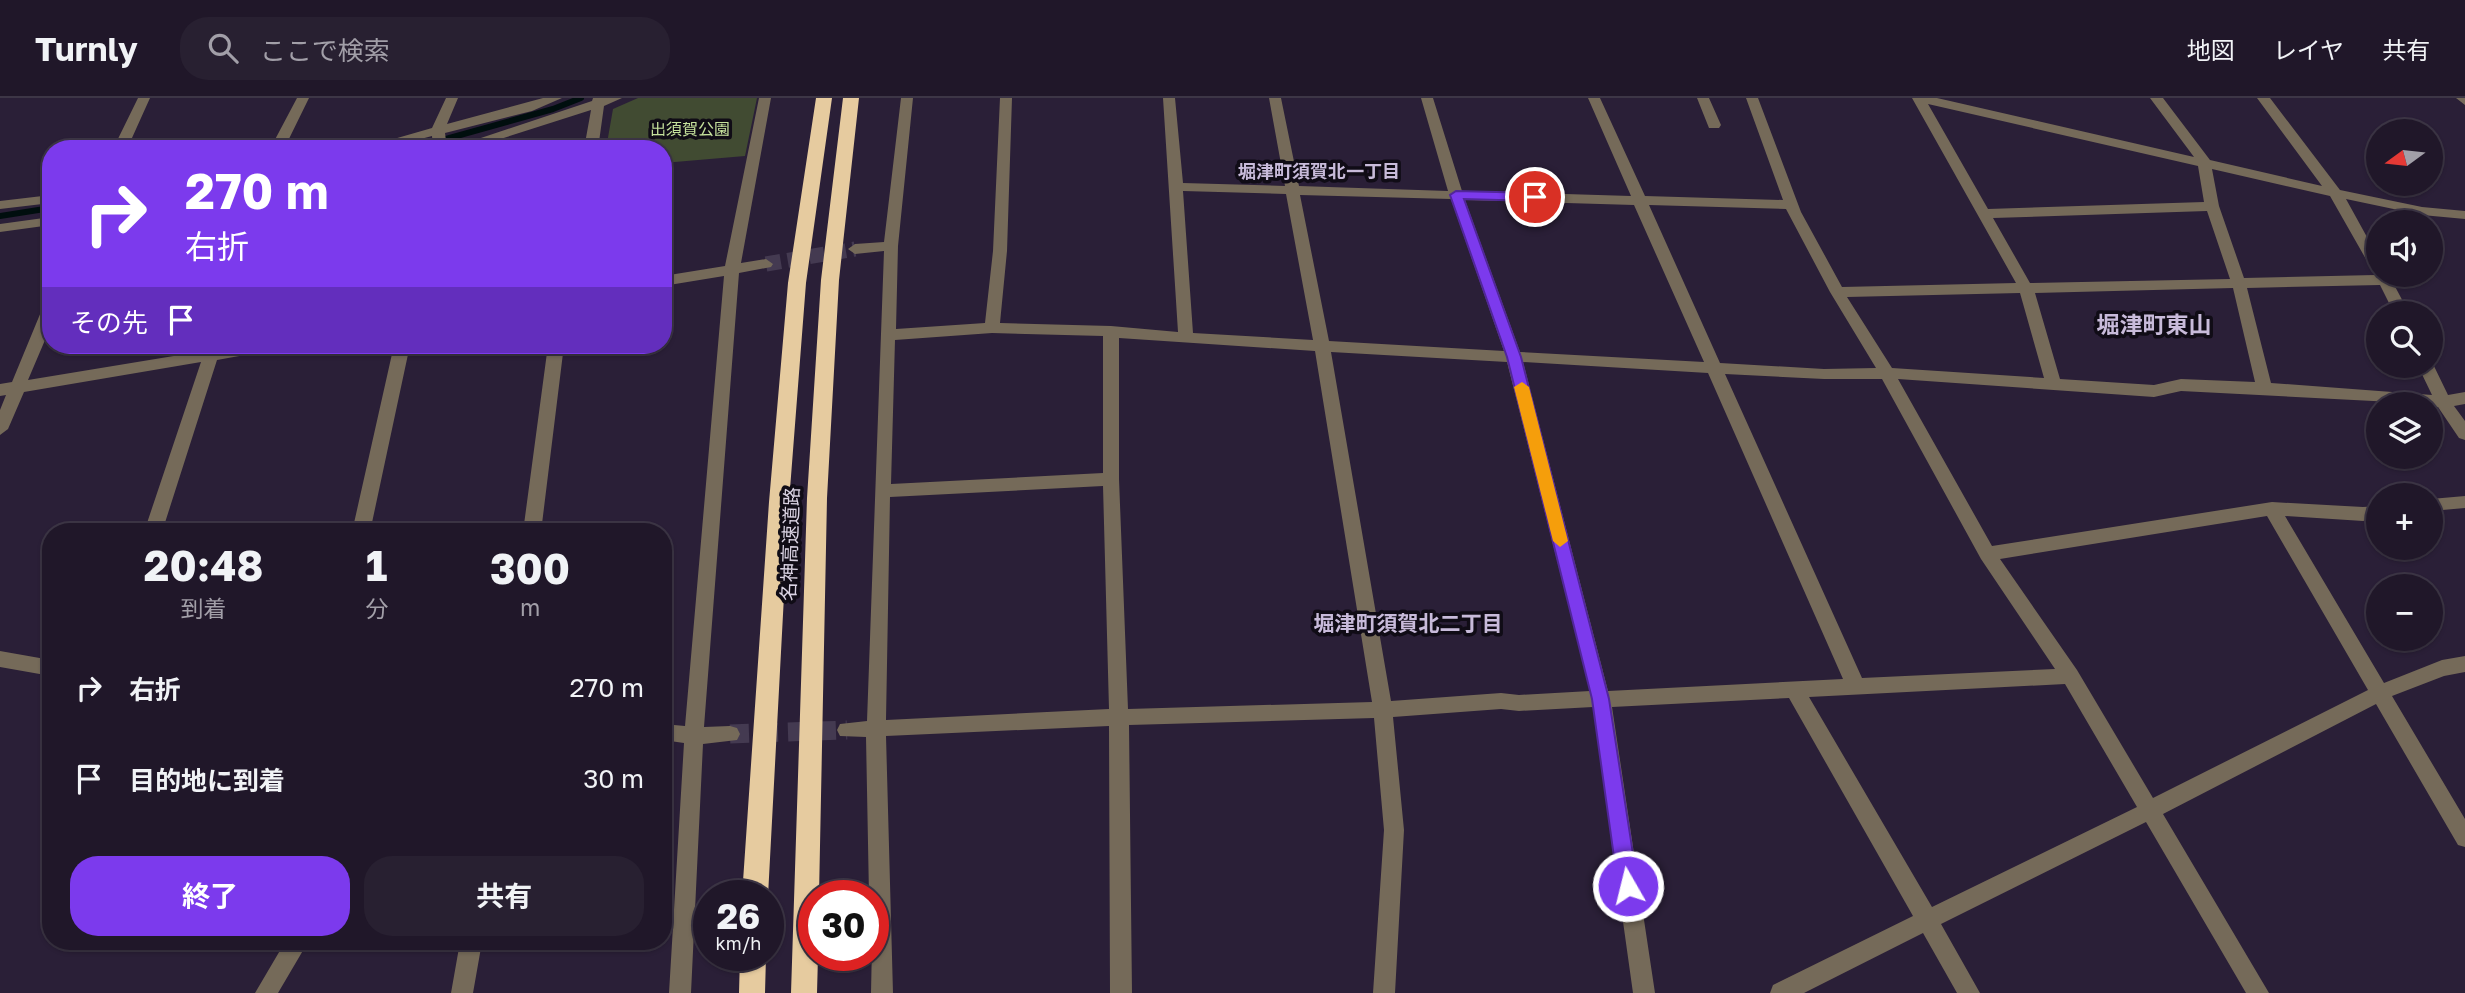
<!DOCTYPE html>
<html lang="ja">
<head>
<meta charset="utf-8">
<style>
  body { margin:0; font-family:"Golos Text","Noto Sans JP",sans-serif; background:#282031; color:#f1f3f6; height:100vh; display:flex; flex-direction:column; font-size:26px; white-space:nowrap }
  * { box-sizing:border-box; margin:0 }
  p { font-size:23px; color:#a29fa8 }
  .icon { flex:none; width:38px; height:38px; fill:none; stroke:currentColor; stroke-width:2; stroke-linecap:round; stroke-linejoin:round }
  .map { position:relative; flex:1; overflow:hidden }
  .drawer { position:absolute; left:42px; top:425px; width:630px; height:427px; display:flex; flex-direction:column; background:#201729; border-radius:28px; box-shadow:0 2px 5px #0004,0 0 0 2px #3d3646 }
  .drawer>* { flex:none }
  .banner { position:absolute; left:42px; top:42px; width:630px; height:214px; border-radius:28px; box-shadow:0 2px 5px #0004,0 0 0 2px #3d3646; background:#7c3aed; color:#fff; overflow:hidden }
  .needle { width:46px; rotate:255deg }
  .tools { position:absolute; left:2366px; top:21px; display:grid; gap:14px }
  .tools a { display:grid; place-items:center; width:77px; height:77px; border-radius:50%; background:#201729; box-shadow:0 2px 5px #0004,0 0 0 2px #3d3646; font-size:35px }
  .speed { position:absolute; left:693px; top:782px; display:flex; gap:14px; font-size:35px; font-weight:700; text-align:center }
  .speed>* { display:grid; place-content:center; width:91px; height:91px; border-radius:50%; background:#201729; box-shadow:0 2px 5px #0004,0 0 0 2px #3d3646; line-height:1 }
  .speed small { font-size:18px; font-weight:400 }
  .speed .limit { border:10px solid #d22; background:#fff; color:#111 }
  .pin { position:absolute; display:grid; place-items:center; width:60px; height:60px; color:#fff; margin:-30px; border:4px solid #fff; border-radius:50%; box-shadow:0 2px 7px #0007 }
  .me { position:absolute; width:77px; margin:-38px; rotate:352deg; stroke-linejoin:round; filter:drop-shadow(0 0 5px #0008) }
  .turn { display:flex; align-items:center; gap:24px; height:147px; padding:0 28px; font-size:32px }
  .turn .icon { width:91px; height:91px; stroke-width:2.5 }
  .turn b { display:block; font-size:49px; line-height:60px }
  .then { display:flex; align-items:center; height:66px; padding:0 28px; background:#0003; gap:14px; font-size:26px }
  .eta { display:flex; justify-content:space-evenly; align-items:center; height:119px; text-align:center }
  .eta b { font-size:42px; font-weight:700; line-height:49px }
  .action { display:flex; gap:14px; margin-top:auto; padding:14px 28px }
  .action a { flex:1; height:80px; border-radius:28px; background:#7c3aed; color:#fff; font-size:28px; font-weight:700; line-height:80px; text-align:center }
  .action a+a { background:#282031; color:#f1f3f6 }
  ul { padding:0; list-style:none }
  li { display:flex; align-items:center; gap:21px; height:91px; padding:0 28px }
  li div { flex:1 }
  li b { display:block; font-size:26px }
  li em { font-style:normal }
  header { display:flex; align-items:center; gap:42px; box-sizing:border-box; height:98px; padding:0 35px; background:#201729; border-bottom:2px solid #3d3646 }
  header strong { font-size:33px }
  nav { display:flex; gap:38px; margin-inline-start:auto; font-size:24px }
  .search { width:490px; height:63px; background:#282031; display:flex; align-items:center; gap:18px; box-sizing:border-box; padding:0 24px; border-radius:28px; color:#a29fa8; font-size:26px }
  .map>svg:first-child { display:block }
  .green { fill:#414b32 }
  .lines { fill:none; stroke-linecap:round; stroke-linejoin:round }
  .stream { stroke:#000e0e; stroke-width:6 }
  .minor-tunnel-far1 { stroke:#443a51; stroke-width:15; stroke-dasharray:15 7; stroke-linecap:butt }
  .minor-tunnel { stroke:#443a51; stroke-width:19; stroke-dasharray:19 10; stroke-linecap:butt }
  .minor { fill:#756a59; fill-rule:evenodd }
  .highway { fill:#e6cb9f; fill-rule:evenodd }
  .route { fill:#7c3aed; stroke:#51269a; stroke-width:2 }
  .slow { fill:#f59e0b }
  .labels { text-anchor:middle; stroke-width:7; stroke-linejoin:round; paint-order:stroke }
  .far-park-label { font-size:16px; fill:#c5e19c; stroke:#100c16 }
  .far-neighbourhood-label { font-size:18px; font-weight:bold; fill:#c8bbda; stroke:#100c16 }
  .street-label { font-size:19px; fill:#dad3e3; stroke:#100c16 }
  .neighbourhood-label { font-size:21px; font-weight:bold; fill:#c8bbda; stroke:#100c16 }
  .quarter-label { font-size:23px; font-weight:bold; fill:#c8bbda; stroke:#100c16 }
</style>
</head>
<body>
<header>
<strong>Turnly</strong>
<div class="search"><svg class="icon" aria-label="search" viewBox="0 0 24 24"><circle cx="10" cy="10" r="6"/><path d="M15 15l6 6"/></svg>ここで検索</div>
<nav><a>地図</a><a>レイヤ</a><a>共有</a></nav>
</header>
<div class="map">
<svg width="2465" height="895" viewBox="0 0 2465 895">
  <rect width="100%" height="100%" fill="#2a1f37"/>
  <path class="green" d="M638 0H757L745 58 663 65V51H606L613 11Z"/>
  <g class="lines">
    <path class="stream" d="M410 51 553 11 581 0
      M0 118 51 110"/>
    <path class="minor-tunnel-far1" d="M766 166 855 151"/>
    <path class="minor-tunnel" d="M730 636 847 632"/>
    <path class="minor" d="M138 0H150L127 51H113Z
      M297 0H309L284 51H270Z
      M446 0H458L447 26 543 0H562L532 13 445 35 447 51H433L432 38 383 51H359L432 30Z
      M593 0H622L604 8 598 51H584L591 12 469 51H448L592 3Z
      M759 0H771L741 165 766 161 773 166 771 169 739 175 704 629 730 628 737 630 740 636 737 642 703 646 691 895H669L684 645 663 642V626L685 628 724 178 663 188V178L725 168Z
      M901 0H913L898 148 896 231 985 225 993 153 1000 0H1012L1007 153 1000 225 1111 228 1178 234 1163 0H1175L1183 85 1285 88 1269 0H1281L1299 88 1448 93 1421 0H1433L1462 93 1631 98 1588 0H1600L1645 98 1783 102 1746 0H1758L1801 114 1842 189 2016 185 1912 0H1937L2194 59 2150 0H2163L2210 62 2322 88 2257 0H2270L2340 92 2422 109 2465 113V121L2422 117 2346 101 2378 159V177H2389L2409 215H2394L2380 187 2247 190 2271 285 2432 297 2418 268H2431L2432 264 2448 297 2465 294V306L2454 308 2465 323V342L2459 340 2438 309H2431V306L2181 293 2154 299 1898 281 1992 448 2272 404 2363 409 2378 408V420L2363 423 2285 418 2384 585 2442 562 2465 558V574L2444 578 2392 598 2465 721V749L2458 747 2376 606 2163 716 2269 895H2246L2146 724 1941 826 1980 895H1957L1923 835 1804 895H1770L1773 887 1913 818 1789 600 1612 609 1655 895H1633L1593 609 1519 613 1501 611 1393 619 1404 732 1395 895H1373L1384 732 1374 620 1129 627 1132 895H1110L1109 628 886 638 893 895H871L873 798H869L866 639 840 638 837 632 840 626 867 623 884 153 855 156 848 151 855 146 884 144ZM1928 6 2198 68 2204 104 1988 111ZM2212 71 2330 98 2375 177 2244 180 2219 108ZM1183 93 1286 96 1313 242 1193 235ZM1300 97 1451 101 1504 253 1329 243ZM1465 102 1634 107 1704 264 1520 254ZM1649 107 1786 111 1830 194 1876 270 1824 271 1720 265ZM2207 113 2230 181 2030 185 1993 120ZM2233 190 2255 284 2181 281 2154 287 2060 281 2035 195ZM2020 195 2044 280 1892 270 1847 199ZM992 235 1103 238V375L891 386 895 242ZM1119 240 1315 253 1372 604 1128 611 1119 381ZM1331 254 1507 264 1590 593 1519 597 1501 595 1391 603ZM1523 264 1708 275 1843 581 1608 593ZM1725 276 1824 281H1882L1981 461 2055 571 1862 580ZM1103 388 1109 611 886 622 890 399ZM2267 418 2368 592 2153 700 2077 572 2000 461ZM2065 586 2137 709 1932 809 1809 599Z
      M1697 0H1709L1721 27 1719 30H1709Z
      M2456 0H2465V7Z
      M51 97V105L0 111V103Z
      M51 119V127L0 134V126Z
      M51 204V228L28 282 204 253 207 247H219L221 250 242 247H281L273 252 217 262 162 434H144L201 264 24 294 8 331 0 337V312L6 297 0 298V286L12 284 43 209Z
      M394 247H410L370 434H352Z
      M548 247H564L541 434H523Z
      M2465 398V410L2431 413V401Z
      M0 553 51 562V578L0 569Z
      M285 844H308L278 895H255Z
      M460 844H482L473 895H451Z"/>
    <path class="highway" d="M816 0H832L806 185 789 404 768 798H742L769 404 788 185Z
      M843 0H859L839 182 827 400 819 798H814V858H818L817 895H791L807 400 821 182Z
      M740 858H766L765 895H739Z"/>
  </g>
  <path class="route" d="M1456 93 1535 95 1541 99 1535 103 1464 101 1521 259 1609 601 1638 788 1635 795 1628 797 1621 795 1618 788 1592 601 1507 259 1450 97Z"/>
  <path class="slow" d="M1522 284 1529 289 1568 443 1560 449 1553 443 1514 289Z"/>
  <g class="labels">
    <g class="far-park-label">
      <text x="690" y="37">出須賀公園</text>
    </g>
    <g class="far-neighbourhood-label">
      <text x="1319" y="80">堀津町須賀北一丁目</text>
    </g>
    <g class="street-label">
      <text transform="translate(790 446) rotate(-88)" y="7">名神高速道路</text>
    </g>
    <g class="neighbourhood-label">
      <text x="1408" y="533">堀津町須賀北二丁目</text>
    </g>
    <g class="quarter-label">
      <text x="2154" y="235">堀津町東山</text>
    </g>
  </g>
</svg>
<div class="tools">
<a><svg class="needle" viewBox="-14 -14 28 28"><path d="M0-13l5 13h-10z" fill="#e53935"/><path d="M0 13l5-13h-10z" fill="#a29fa8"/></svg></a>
<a><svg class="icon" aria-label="sound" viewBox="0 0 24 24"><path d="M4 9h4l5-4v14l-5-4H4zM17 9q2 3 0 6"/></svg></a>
<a><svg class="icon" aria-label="search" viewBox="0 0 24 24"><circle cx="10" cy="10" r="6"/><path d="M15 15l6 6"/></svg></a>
<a><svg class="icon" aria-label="layers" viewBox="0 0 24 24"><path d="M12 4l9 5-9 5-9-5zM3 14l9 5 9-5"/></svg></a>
<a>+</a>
<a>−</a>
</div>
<div class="speed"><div>26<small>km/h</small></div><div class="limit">30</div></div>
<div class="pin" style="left:1535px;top:99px;background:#d93025"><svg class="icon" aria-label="arrive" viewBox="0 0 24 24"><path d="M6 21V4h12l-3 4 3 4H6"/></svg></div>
<svg class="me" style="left:1628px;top:788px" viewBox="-20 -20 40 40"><circle r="17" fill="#7c3aed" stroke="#fff" stroke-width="3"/><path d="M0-11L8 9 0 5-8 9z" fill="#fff"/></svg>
<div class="banner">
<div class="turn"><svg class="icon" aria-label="right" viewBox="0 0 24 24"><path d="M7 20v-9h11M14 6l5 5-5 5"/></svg><div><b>270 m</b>右折</div></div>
<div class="then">その先<svg class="icon" aria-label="arrive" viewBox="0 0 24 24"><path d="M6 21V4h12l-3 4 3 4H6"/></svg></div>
</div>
<section class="drawer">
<div class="eta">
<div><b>20:48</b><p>到着</p></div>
<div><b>1</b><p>分</p></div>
<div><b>300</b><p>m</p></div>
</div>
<ul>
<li><svg class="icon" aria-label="right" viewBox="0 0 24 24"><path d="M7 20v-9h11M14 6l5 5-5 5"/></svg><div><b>右折</b></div><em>270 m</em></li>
<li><svg class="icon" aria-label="arrive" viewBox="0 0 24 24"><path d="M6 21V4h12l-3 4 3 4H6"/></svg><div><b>目的地に到着</b></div><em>30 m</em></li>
</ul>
<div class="action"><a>終了</a><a>共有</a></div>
</section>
</div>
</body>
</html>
